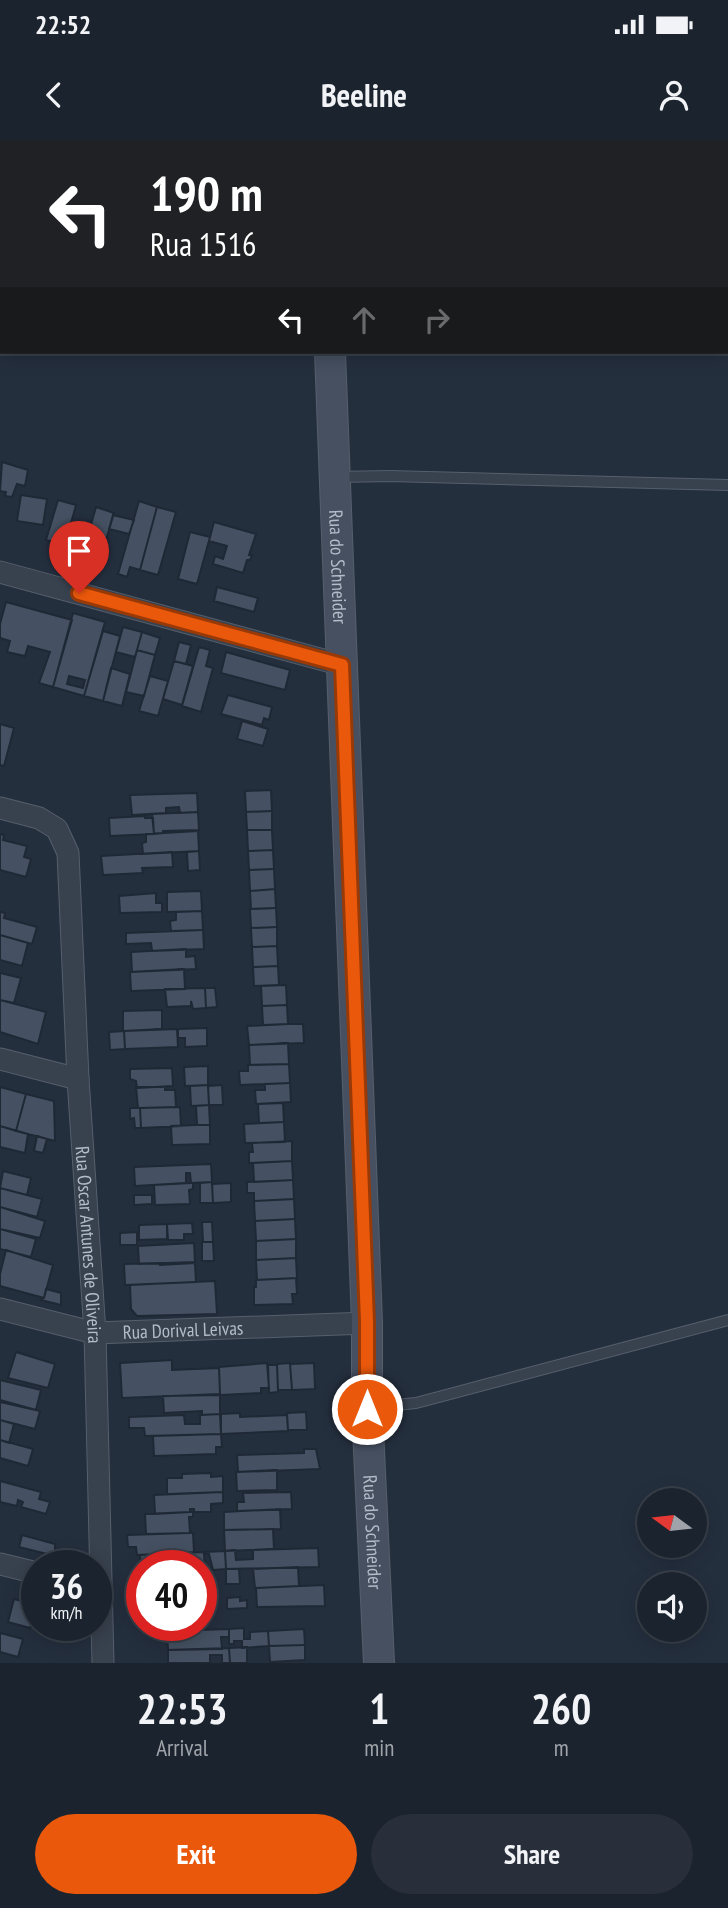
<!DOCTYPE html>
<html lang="en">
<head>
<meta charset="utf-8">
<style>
  body { margin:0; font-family:"PT Sans Narrow",sans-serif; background:#282f3a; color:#f1f3f6; height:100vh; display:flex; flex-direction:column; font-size:26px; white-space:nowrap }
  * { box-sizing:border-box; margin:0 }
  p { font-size:23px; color:#a0a4aa }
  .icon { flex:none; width:38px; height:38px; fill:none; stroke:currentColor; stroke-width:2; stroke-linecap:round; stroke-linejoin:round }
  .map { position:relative; height:1523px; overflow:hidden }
  .details { display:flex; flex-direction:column; background:#1b232e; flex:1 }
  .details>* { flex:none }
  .hud { position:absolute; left:0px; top:0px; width:728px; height:214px; box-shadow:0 4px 18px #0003,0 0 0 2px #39404a; background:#202124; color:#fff; overflow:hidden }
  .needle { width:46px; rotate:285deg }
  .tools { position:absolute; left:637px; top:1348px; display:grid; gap:14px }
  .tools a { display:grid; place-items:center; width:70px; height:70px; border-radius:50%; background:#1b232e; box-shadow:0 4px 18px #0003,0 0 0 2px #39404a; font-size:35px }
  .speed { position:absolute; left:21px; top:1410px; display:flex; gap:14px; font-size:35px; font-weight:700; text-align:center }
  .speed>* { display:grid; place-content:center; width:91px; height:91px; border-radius:50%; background:#1b232e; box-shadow:0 4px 18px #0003,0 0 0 2px #39404a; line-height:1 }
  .speed small { font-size:18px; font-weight:400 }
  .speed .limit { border:10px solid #d22; background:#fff; color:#111 }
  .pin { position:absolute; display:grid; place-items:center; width:60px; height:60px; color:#fff; margin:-72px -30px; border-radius:50% 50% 50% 0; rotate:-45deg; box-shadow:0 0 7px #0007 }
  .pin .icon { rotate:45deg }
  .me { position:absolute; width:77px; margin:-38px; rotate:0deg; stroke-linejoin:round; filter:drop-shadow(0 0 5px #0008) }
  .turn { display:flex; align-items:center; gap:24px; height:147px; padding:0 35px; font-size:32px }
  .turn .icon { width:91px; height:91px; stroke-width:2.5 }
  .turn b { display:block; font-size:49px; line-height:60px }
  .lanes { display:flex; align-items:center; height:66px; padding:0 35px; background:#0003; justify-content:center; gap:35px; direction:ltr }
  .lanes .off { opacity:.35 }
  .eta { display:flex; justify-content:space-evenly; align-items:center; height:119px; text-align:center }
  .eta b { font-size:42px; font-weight:700; line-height:49px }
  .action { display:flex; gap:14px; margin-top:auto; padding:14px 35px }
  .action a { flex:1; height:80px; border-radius:42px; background:#ea580c; color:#fff; font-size:28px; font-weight:700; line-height:80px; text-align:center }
  .action a+a { background:#282f3a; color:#f1f3f6 }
  .status { display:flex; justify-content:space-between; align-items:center; height:49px; padding:0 35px; background:#1b232e; direction:ltr }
  .status svg { height:19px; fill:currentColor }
  header { display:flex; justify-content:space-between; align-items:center; height:91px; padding:0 35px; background:#1b232e; font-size:32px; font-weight:700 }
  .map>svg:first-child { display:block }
  .building { fill:#455162; stroke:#1f2835; stroke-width:2; fill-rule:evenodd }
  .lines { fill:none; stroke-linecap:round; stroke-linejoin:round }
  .lane-casing { stroke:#565f6c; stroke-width:12 }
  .street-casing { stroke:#565f6c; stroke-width:23 }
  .secondary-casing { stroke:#565f6c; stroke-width:32 }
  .lane { stroke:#38414e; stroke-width:10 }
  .street { stroke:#38414e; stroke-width:21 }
  .secondary { stroke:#465061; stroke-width:30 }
  .route-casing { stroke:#983908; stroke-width:18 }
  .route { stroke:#ea580c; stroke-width:12 }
  .labels { text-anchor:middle; stroke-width:7; stroke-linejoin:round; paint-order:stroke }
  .street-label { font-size:19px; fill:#b4bcc9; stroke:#1d2633 }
</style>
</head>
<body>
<div class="status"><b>22:52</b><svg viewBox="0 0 49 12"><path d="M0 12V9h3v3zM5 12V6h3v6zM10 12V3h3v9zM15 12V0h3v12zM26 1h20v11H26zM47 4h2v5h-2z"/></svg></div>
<header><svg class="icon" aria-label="back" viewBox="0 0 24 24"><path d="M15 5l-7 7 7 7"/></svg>Beeline<svg class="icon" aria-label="person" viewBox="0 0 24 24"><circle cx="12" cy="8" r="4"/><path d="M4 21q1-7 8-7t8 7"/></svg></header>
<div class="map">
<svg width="728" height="1523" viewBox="0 0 728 1523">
  <rect width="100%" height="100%" fill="#242f3e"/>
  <path class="building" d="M2 322 28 330 25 346 17 344 12 357 5 356 6 352 0 351Z
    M21 355 47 359 43 385 17 381Z
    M58 360 76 365 65 405 46 400Z
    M139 361 157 367 140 430 130 427 127 437 118 434Z
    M96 367 114 373 99 424 81 419Z
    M157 367 176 372 158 435 140 430Z
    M113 375 134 380 129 394 109 389Z
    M214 382 256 394 249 415H252L250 420H247L243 433 213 424 215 416 223 419 227 406 209 401Z
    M190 392 210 397 197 444 178 439Z
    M217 447 258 458 254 472 214 461Z
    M6 462 72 480 53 547 39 543 50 512 28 506 25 516 7 512 10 501 0 498V484Z
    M73 473 105 482 84 556 53 547ZM69 536 85 540 83 548 67 544Z
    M123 487 142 492 135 517 116 512Z
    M103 491 120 496 103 561 84 556Z
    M142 492 160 498 155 515 137 510Z
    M179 502 191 505 186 524 174 521Z
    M199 507 210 510 206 526 213 528 201 572 182 566Z
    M137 510 155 515 144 556 126 552Z
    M226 512 290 530 285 550 221 533Z
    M174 521 193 526 182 565 163 559Z
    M111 528 130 534 122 566 103 561Z
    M150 536 168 541 158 576 139 571Z
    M228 555 272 567 269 580 264 578 262 585 221 574Z
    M242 581 268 589 263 606 237 599Z
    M0 584 14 588 4 626 0 625Z
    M271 650 272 671 246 672 245 651Z
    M197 653 198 672 180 673 179 667 166 668V673L132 675 130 655Z
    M272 671V690H247L246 672Z
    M198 672 199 690 163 691V693L154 694 152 674Z
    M145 676V678H153L154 694 110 696 109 678Z
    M247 690H272L273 710 248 711Z
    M198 691 199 711 143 714 142 703 146 702V694Z
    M0 694 4 695 3 700 27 706 24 717 31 719 26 737 0 730Z
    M273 710 274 729 249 730 248 711Z
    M199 711 200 730 188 731 187 712Z
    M172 712 173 727 142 728 143 733 103 735 101 716Z
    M274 729 275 749 250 751 249 730Z
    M275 749 276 768 251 769 250 751Z
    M201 751 202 771 167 772V752Z
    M156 753V763H162V772L120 773 119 756Z
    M276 768 277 787 251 788 250 769Z
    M202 771 203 790 171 791 170 781 176 780V772Z
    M0 772 5 773 4 778 37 787 32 804 0 795Z
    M277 787V806L252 807 251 788Z
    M203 790 204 809 152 811 151 803 126 804V793Z
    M0 795 28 803 22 826 0 820Z
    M277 806 278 826 253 827 252 807Z
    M186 809V817L195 816 196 829 132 832 131 812Z
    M278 826 279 845 254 846 253 827Z
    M184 829 185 849 131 851 130 832Z
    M0 833 21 838 14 863 0 860Z
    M286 845 287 865 262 866 261 846Z
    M205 848 206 868 193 869 191 861V866L167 867 165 849Z
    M205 848H215L217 867 206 868Z
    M0 860 46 872 38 904 0 892Z
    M287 865 288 884 263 885 262 866Z
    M162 870V889L123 891V871Z
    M288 884H303L304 903 249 905 247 886Z
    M207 888V906L185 907V898H178V889Z
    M177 889 178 907 125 909 124 891Z
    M124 891 125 909 110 910 109 892Z
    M288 903 289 924 250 925 249 905Z
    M289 924 290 943 240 945 239 931H248V925Z
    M208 926V945L185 946 184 927Z
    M172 928 173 946 137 948 136 941 130 939V929Z
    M290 943 291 962 256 964 255 950H265V944Z
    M208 945 209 965 191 966 190 946Z
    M222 945 223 965H209L208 946Z
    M0 947 26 954 16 991 0 986Z
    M136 947H165V950H175L176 967 138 968Z
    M26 954 54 961 55 1001 16 991Z
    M283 963 284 982 259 983 258 964Z
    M209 965 210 985H197L196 966Z
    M180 967 181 986 141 988 140 968Z
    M130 968H140L141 988H135L134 978 130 979Z
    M284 982 285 1002 245 1003 244 984Z
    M197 985H210V1004L172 1005 171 986Z
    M0 986 28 994 25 1013 0 1007Z
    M37 996 47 999 43 1013 34 1011Z
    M292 1001V1021L249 1023V1012H253L252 1003Z
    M292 1021 293 1040 254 1042 253 1023Z
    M211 1024 212 1042 191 1043 190 1033H186V1043L135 1046 134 1027Z
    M3 1031 31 1038 27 1055 0 1048Z
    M293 1040 294 1059 254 1061V1053H247V1042Z
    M212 1042 213 1063H200V1043Z
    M191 1043H193V1049L189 1050 190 1064 155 1065 154 1045Z
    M231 1043V1062L213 1063 212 1044Z
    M0 1048 42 1059 37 1077 0 1067Z
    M134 1055H152V1064L134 1065Z
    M294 1059 295 1079 255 1081 254 1061Z
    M0 1067 45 1081 40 1098 0 1089Z
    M295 1079 296 1099 256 1101 255 1081Z
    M202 1082H212L213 1102H203Z
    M192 1083 193 1094H184V1100H168L167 1084Z
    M167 1084V1099L139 1100V1085Z
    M0 1089 36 1099 31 1117 0 1109Z
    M137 1092V1105H120V1093Z
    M296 1099V1118L256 1120V1101Z
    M202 1102H213L214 1121H202Z
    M194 1103 195 1122 139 1124 138 1106Z
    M6 1110 53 1125 44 1158 0 1146V1134Z
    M296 1118 297 1138 257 1140 256 1120Z
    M160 1123V1125L195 1123 196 1142 125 1145 124 1124Z
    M296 1138 297 1154H292L293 1164 254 1165V1147H256V1140Z
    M215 1141 217 1174 137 1176 131 1169 130 1145Z
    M46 1149 61 1153V1165L41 1160 44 1158Z
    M16 1212 55 1224 48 1248 8 1238Z
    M172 1220V1230L219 1228 220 1254 122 1258 120 1223Z
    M267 1223 269 1248H261V1253L220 1255 219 1227Z
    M290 1223 292 1250H278L277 1224Z
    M314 1223 315 1249 292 1250 290 1224Z
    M268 1225H277L278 1252 269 1253Z
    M0 1240 41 1250 36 1270 0 1260Z
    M220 1255V1274L202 1275V1271L164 1273 163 1256Z
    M0 1262 40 1271 35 1289 0 1280Z
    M306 1272 307 1290H288L287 1273Z
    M240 1273V1277L287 1275 288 1291 221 1294V1274Z
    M220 1274 221 1294 145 1296 144 1288H129V1277L184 1275 185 1284H200V1275Z
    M0 1280 14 1284 9 1303 0 1300Z
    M221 1294 222 1307H216V1314L154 1316 153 1296Z
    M0 1300 33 1309 28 1326 0 1318Z
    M304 1309H316L320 1329 238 1332 237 1315 304 1313Z
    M277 1330V1350L237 1351 236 1332Z
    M211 1333V1337L223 1336V1352L167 1354V1338H182V1334Z
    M0 1341 41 1352 39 1359 50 1362 46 1374 21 1367 23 1362 18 1360 17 1366 0 1362Z
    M223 1352V1363L211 1364V1372H194V1369H190V1372L155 1374 154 1355Z
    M291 1352 292 1369 237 1371V1362H244L243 1353Z
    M280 1369 281 1389 224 1390V1372Z
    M190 1372H193V1377H189L190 1393 146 1394 145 1374Z
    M273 1389 274 1409 225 1411 224 1390Z
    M190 1393H193L194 1412 137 1415 136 1407H128L127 1395Z
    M22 1395 55 1404V1416L19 1407Z
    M318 1408 319 1427 226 1429 225 1411 235 1410 236 1420 253 1419V1410Z
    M225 1411 226 1429 213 1430 209 1414H204V1412Z
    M204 1412 205 1431H201V1426L141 1424 140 1415Z
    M298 1427 299 1446 255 1448 253 1429Z
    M226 1429H239L240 1444H226Z
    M324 1445 325 1466 257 1467 256 1448Z
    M240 1457V1461L247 1460V1468L227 1469V1458Z
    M14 1459 37 1465V1481L33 1480 30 1488 8 1482Z
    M244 1488V1499H250V1492L268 1491 269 1506 242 1508V1501H234V1504H229V1489Z
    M229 1489V1497H221L222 1509 168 1510 167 1491Z
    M304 1489 305 1505 269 1506 268 1491Z
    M0 1493 23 1499 18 1517 0 1512Z
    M305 1505V1520L270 1522 269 1506Z
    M247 1507V1523H230L229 1508Z
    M229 1508 230 1523H222V1515H210V1523H168V1510Z"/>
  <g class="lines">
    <defs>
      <path id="lane" d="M335 337 390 336 728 345
        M367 1268 416 1263 728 1180"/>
      <g id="street">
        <path d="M0 432 342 525"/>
        <path id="s1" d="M0 668 39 678 57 689 68 713 78 939 95 1193 103 1523"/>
        <path d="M0 919 78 939"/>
        <path id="s2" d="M0 1169 95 1193 367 1183"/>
        <path d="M0 1424 37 1433"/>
      </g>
      <g id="secondary">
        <path d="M321 0 322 2"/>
        <path id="s3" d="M330 212 367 1183V1268L379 1523"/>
      </g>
    </defs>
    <use href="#lane" class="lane-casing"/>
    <use href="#street" class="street-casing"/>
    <use href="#secondary" class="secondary-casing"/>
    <use href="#lane" class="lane"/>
    <use href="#street" class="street"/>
    <use href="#secondary" class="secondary"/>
  </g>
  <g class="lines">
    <defs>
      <path id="route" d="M79 453 342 525 367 1182V1269"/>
    </defs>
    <use href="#route" class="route-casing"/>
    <use href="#route" class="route"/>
  </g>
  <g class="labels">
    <g class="street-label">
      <text dy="7" stroke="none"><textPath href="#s3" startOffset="215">Rua do Schneider</textPath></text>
      <text dy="7" stroke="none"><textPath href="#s1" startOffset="480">Rua Oscar Antunes de Oliveira</textPath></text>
      <text dy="7" stroke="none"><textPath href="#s2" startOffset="186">Rua Dorival Leivas</textPath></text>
      <text dy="7" stroke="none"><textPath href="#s3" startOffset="1181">Rua do Schneider</textPath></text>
    </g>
  </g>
</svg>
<div class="tools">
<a><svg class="needle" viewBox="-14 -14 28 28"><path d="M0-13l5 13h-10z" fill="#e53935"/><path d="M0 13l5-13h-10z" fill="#a0a4aa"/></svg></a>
<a><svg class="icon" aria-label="sound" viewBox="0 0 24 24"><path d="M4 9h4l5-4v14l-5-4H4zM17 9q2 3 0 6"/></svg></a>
</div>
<div class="speed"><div>36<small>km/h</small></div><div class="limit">40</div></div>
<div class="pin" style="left:79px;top:453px;background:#d93025"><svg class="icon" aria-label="arrive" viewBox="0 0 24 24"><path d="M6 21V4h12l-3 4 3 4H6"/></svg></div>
<svg class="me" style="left:367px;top:1269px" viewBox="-20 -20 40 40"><circle r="17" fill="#ea580c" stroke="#fff" stroke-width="3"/><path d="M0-11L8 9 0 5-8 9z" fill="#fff"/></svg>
<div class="hud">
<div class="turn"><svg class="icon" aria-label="left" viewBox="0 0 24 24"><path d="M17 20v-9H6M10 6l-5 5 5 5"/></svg><div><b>190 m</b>Rua 1516</div></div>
<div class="lanes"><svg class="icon" aria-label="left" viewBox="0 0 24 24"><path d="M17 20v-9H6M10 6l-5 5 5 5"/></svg><svg class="icon off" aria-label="ahead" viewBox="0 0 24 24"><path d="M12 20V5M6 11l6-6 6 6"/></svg><svg class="icon off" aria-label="right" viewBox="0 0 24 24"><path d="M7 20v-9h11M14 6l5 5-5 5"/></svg></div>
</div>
</div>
<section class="details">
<div class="eta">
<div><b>22:53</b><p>Arrival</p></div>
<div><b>1</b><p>min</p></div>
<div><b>260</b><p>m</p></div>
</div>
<div class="action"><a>Exit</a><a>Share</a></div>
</section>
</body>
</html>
